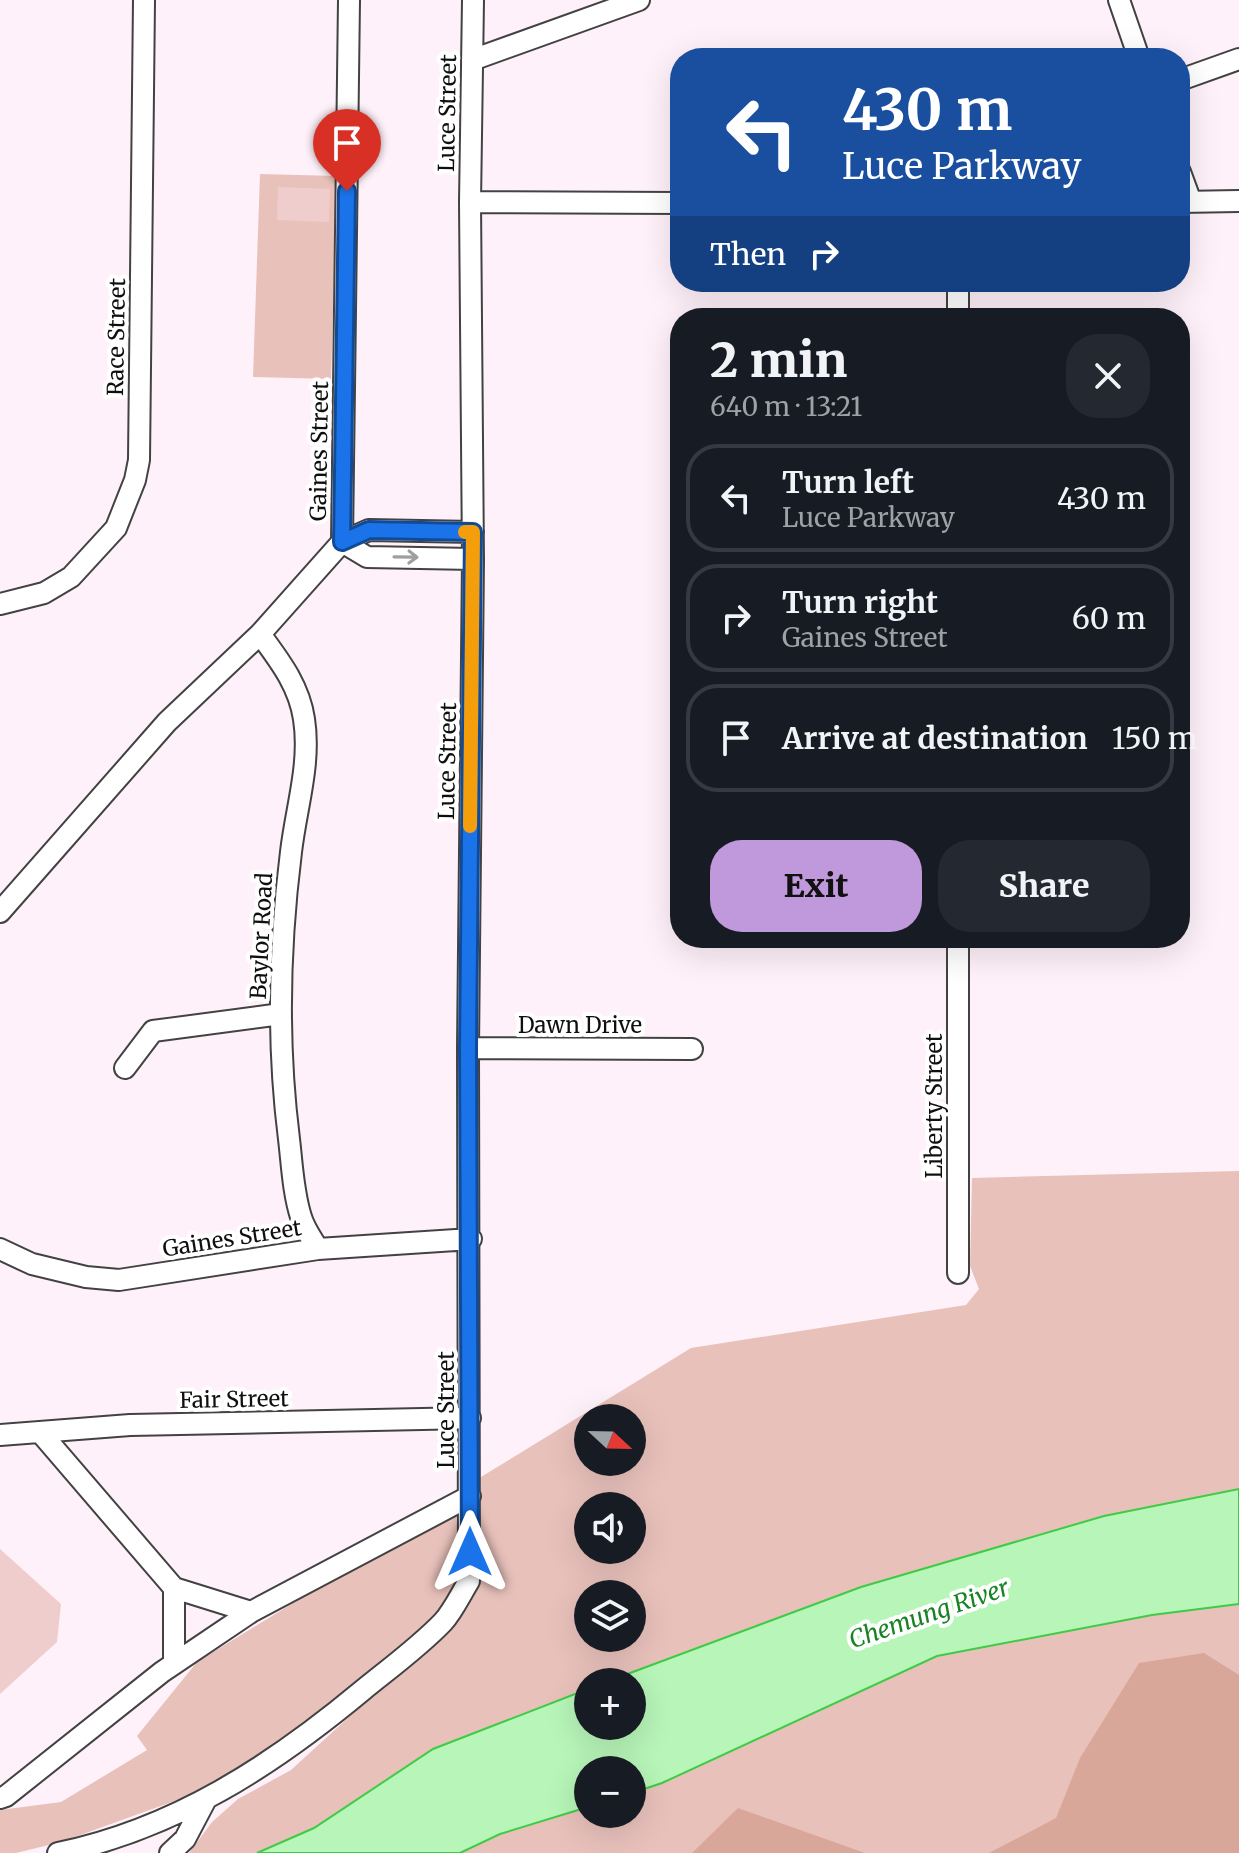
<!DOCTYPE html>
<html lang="en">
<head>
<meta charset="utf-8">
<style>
  body { margin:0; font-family:Merriweather,serif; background:#242831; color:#f1f3f6; height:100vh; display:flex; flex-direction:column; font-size:30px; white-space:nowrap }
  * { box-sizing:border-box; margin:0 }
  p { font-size:26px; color:#9ea1a6 }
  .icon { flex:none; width:44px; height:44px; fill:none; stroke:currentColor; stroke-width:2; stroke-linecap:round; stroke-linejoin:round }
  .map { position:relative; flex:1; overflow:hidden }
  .sheet { position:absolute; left:670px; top:308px; width:520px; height:640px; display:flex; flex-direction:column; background:#171b24; border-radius:32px; box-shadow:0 8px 32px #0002 }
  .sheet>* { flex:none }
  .top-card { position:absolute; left:670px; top:48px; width:520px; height:244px; border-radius:32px; box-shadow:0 8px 32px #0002; background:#1a4fa0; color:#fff; overflow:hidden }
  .needle { width:52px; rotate:112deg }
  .fabs { position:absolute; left:574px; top:1404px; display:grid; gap:16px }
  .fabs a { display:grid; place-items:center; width:72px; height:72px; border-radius:50%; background:#171b24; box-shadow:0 8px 32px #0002; font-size:40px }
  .pin { position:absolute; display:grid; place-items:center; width:68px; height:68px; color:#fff; margin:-82px -34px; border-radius:50% 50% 50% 0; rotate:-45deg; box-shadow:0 0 8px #0007 }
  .pin .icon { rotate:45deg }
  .me { position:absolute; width:88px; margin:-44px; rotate:0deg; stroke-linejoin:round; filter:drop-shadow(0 0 6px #0008) }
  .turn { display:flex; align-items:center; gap:28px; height:168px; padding:0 40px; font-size:36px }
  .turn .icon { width:104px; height:104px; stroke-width:2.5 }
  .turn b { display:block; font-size:56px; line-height:68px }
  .then { display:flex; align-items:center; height:76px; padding:0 40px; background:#0003; gap:16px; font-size:30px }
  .round { display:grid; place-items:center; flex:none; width:84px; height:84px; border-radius:32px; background:#242831 }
  .overview { display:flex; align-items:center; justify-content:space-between; height:136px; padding:0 40px }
  h1 { font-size:48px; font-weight:800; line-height:60px }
  .action { display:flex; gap:16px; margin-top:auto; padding:16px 40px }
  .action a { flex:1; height:92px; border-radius:32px; background:#c098dc; color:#111; font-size:32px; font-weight:800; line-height:92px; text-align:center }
  .action a+a { background:#242831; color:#f1f3f6 }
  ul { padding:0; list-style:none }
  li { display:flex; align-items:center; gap:24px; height:108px; margin:0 16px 12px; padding:0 24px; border:4px solid #363941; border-radius:32px }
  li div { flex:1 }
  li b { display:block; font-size:30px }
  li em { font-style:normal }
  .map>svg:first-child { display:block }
  .green { fill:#e9c1bb; fill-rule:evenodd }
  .forest { fill:#d9a79a }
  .pitch { fill:#f0cdcd }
  .water { fill:#b7f5b8; stroke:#3fcb46; stroke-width:2 }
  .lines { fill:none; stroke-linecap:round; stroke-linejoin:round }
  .minor-casing { stroke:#424242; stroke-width:24 }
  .minor { stroke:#fff; stroke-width:20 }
  .oneway { stroke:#9f9f9f }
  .route-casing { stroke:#114b97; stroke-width:20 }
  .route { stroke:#1a73e8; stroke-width:14 }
  .slow { stroke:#f59e0b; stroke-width:14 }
  .labels { text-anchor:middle; stroke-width:8; stroke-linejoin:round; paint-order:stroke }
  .street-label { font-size:22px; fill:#0f0f0f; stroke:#fff }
  .water-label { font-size:24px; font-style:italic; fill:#188322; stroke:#fff }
</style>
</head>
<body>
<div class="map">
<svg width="1239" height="1853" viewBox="0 0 1239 1853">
  <rect width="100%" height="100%" fill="#fff1f9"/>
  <path class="green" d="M260 174 337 176 331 379 253 377Z
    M1239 1171V1489L1104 1516 861 1587 606 1682H588V1689L433 1749 314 1828 257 1853H189L212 1822 238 1799 291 1770 467 1609 477 1590 481 1477 691 1348 966 1305 979 1289 970 1266 972 1178ZM588 1418H632V1462H588ZM588 1506H632V1550H588ZM588 1594H632V1638H588Z
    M455 1504 461 1570 456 1593 424 1631 292 1735 216 1786 61 1842 16 1853H0V1810L61 1802 147 1750 137 1736 197 1662Z
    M1239 1604V1853H460L500 1834 588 1807V1814H632V1793L662 1783 937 1656 1152 1615Z"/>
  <path class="forest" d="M1204 1653 1239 1675V1853H989L1056 1818 1080 1758 1139 1663Z
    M738 1808 865 1853H692Z"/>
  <path class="pitch" d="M278 187 330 189 329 222 277 220Z
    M0 1549 61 1604 57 1642 0 1694Z"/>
  <path class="water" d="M1239 1489V1604L1152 1615 937 1656 662 1783 632 1793V1770H588V1807L500 1834 460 1853H257L314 1828 433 1749 588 1689V1726H632V1682H606L861 1587 1104 1516Z"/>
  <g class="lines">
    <defs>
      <path id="minor" d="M1119 0 1139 58
        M472 60 639 0
        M1180 80 1239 59
        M1180 172 1191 202
        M470 202 680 203
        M1180 202 1239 201
        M958 318V282
        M342 542 367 557 473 559
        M342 542 369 530 473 532
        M0 604 44 593 71 577 116 528 135 480 139 460 144 0
        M260 634C279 660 299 685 304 719 311 764 296 808 291 852 279 947 277 1044 289 1139 292 1164 293 1192 301 1217 304 1228 312 1239 318 1249
        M0 912 167 722 260 634 342 542 349 0
        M468 1048 692 1049
        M125 1068 153 1031 281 1014
        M0 1249 32 1264 86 1277 119 1280 318 1249 471 1239
        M958 1273V938
        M40 1432 174 1588 251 1612 470 1496
        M0 1435 130 1425 470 1418
        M174 1588V1664
        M0 1798 6 1796 162 1672 251 1612
        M58 1853C175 1829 273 1765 363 1690 390 1668 419 1647 443 1622 453 1611 461 1594 469 1581L468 1048 473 559 470 202 473 0
        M170 1853 185 1839 205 1801"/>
    </defs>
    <use href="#minor" class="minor-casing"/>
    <use href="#minor" class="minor"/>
  </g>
  <defs><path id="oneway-shaft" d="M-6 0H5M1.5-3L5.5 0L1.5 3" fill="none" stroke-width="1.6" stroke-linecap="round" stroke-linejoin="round" transform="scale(2)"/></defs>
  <use class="oneway" href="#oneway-shaft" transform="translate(406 557) rotate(1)"/>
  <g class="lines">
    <defs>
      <path id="route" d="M347 191 342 542 369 530 473 532 468 1048 470 1552"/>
    </defs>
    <use href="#route" class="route-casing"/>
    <use href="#route" class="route"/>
    <path class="slow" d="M465 532H473L470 826"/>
  </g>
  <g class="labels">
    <g class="street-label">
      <text transform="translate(447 113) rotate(-89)" y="8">Luce Street</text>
      <text transform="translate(116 337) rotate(-89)" y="8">Race Street</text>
      <text transform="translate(319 451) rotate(-89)" y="8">Gaines Street</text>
      <text transform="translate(447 761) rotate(-89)" y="8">Luce Street</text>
      <text transform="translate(261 936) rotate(-87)" y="8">Baylor Road</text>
      <text x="580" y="1033">Dawn Drive</text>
      <text transform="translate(934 1106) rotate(-90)" y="8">Liberty Street</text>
      <text transform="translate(232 1238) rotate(-9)" y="8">Gaines Street</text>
      <text transform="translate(234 1399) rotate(-1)" y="8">Fair Street</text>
      <text transform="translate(446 1410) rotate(-90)" y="8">Luce Street</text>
    </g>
    <g class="water-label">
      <text transform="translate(929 1614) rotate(-19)" y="8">Chemung River</text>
    </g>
  </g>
</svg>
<div class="fabs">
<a><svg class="needle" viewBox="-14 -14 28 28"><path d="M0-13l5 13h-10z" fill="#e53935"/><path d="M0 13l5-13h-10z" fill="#9ea1a6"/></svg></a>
<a><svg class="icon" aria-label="sound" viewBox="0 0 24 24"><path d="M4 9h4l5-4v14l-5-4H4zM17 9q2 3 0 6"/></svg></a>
<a><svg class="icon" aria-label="layers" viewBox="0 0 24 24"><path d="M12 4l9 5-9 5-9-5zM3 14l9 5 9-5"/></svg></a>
<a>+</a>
<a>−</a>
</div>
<div class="pin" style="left:347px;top:191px;background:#d93025"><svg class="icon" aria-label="arrive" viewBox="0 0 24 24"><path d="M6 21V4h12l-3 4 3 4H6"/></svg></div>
<svg class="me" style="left:470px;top:1552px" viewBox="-20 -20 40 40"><path d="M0-17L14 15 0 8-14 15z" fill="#1a73e8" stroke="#fff" stroke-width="4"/></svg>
<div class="top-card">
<div class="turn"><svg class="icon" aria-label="left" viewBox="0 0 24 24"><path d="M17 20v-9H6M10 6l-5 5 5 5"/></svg><div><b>430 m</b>Luce Parkway</div></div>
<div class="then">Then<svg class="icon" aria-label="right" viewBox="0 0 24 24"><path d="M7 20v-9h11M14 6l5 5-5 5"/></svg></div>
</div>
<section class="sheet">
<div class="overview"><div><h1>2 min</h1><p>640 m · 13:21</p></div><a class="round"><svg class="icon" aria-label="close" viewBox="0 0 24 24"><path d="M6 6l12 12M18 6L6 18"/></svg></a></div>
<ul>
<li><svg class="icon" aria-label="left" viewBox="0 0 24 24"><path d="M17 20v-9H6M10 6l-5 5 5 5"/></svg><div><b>Turn left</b><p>Luce Parkway</p></div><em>430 m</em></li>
<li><svg class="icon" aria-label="right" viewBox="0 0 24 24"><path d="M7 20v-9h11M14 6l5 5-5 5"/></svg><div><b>Turn right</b><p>Gaines Street</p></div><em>60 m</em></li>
<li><svg class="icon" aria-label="arrive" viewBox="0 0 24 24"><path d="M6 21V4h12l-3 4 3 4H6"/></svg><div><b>Arrive at destination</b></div><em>150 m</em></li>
</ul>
<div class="action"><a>Exit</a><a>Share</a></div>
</section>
</div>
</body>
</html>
